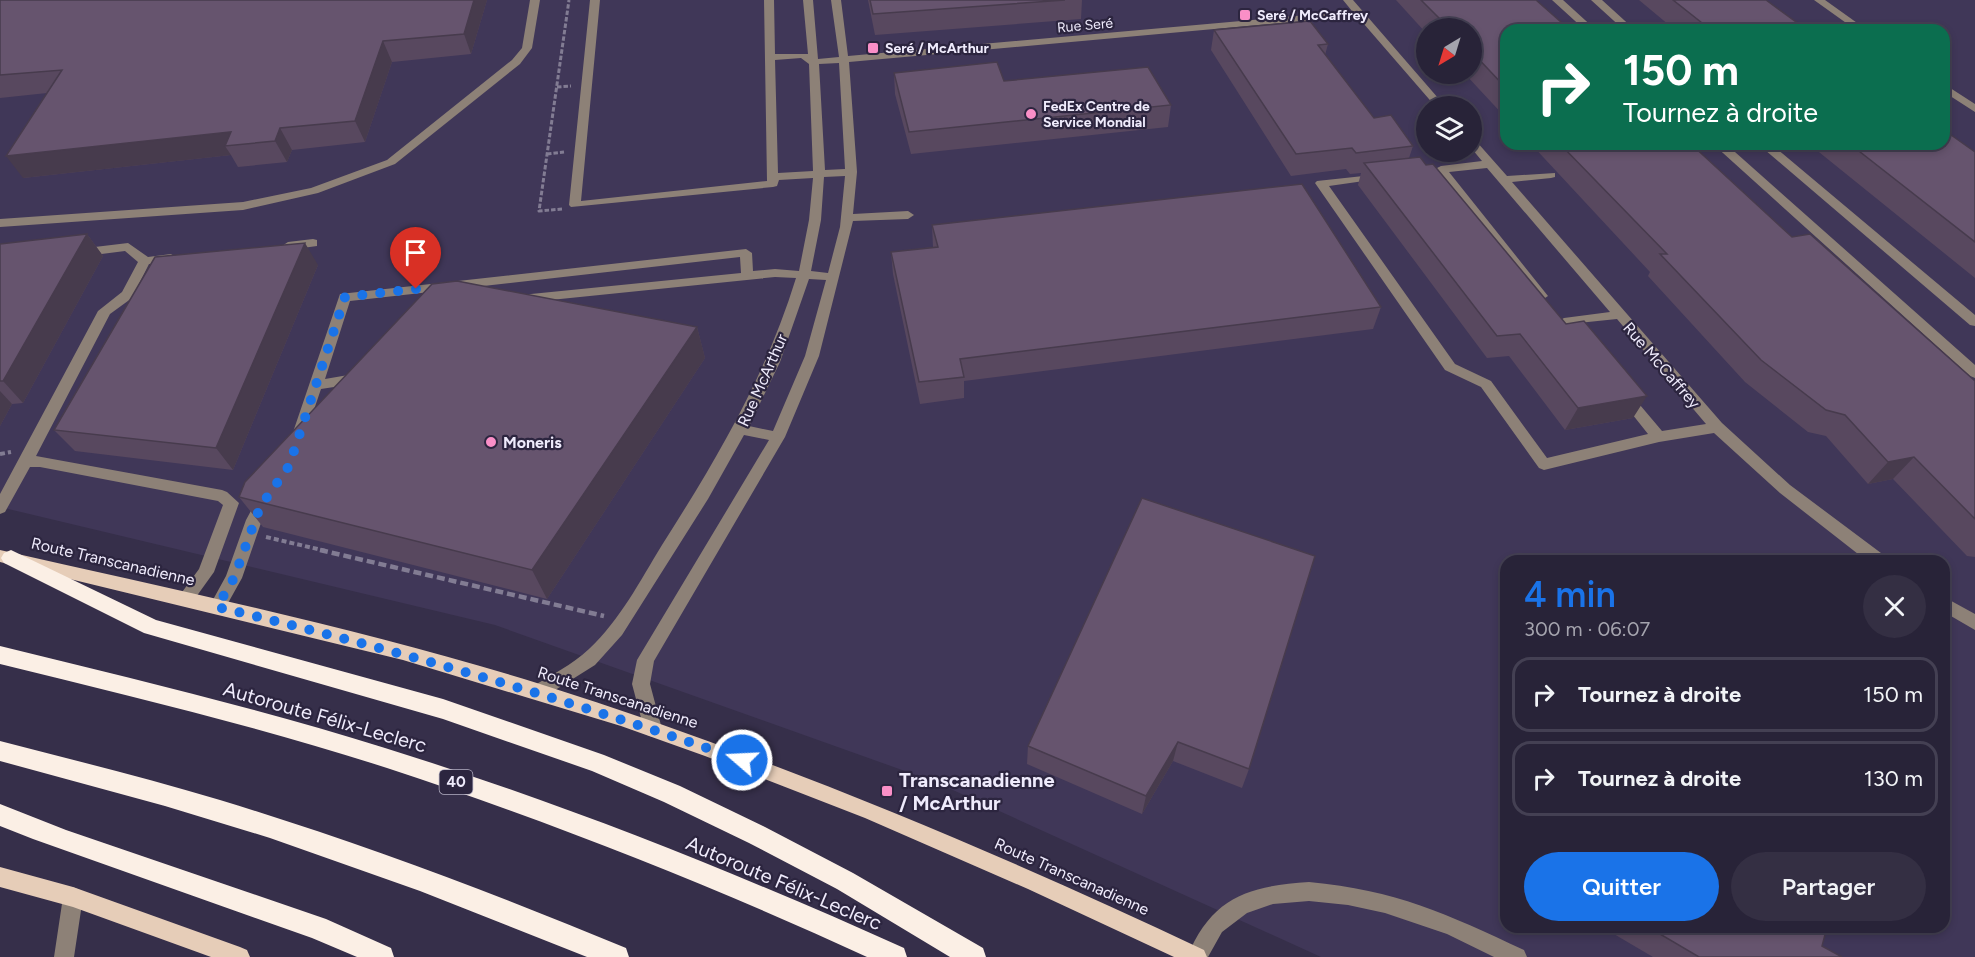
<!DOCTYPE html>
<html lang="fr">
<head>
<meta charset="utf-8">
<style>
  body { margin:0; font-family:Figtree,sans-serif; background:#342f43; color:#f1f3f6; height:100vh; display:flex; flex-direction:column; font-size:22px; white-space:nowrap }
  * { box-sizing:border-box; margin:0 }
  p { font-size:20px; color:#a5a4ae }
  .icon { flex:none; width:33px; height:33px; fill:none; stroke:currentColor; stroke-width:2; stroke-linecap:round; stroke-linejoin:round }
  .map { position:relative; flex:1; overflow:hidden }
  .drawer { position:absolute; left:1500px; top:555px; width:450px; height:378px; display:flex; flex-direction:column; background:#282338; border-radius:18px; box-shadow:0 3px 9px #0003,0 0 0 2px #444053 }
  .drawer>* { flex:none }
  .guide { position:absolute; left:1500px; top:24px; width:450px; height:126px; border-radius:18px; box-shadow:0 3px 9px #0003,0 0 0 2px #444053; background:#0b6e4f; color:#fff; overflow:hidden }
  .needle { width:39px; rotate:218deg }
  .tools { position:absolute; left:1416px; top:18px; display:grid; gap:12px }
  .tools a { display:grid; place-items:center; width:66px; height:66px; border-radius:50%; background:#282338; box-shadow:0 3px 9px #0003,0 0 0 2px #444053; font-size:30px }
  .pin { position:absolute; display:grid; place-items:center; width:51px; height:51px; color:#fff; margin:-62px -26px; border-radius:50% 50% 50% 0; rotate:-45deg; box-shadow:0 0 6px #0007 }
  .pin .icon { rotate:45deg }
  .me { position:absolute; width:66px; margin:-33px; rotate:289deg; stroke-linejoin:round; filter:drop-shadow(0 0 4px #0008) }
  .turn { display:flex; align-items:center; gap:21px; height:126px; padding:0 24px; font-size:27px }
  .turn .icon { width:78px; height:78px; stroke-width:2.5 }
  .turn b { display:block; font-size:42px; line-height:51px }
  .round { display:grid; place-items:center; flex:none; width:63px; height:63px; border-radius:32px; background:#342f43 }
  .overview { display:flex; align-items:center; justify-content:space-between; height:102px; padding:0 24px }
  h1 { font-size:36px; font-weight:600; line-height:45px; color:#1a73e8 }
  .cta { display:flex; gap:12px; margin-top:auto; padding:12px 24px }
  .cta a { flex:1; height:69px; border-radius:36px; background:#1a73e8; color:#fff; font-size:24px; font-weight:600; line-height:69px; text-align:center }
  .cta a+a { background:#342f43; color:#f1f3f6 }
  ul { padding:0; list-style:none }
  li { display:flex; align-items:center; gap:18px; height:75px; margin:0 12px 9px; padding:0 12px; border:3px solid #444053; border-radius:18px }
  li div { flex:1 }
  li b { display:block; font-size:22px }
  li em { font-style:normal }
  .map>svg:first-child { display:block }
  .built { fill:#403758; fill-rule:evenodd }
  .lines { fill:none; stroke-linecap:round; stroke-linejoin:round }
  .path-far2 { stroke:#827c93; stroke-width:3; stroke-dasharray:4.5 2; stroke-linecap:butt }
  .path-far1 { stroke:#827c93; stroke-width:4; stroke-dasharray:5 3; stroke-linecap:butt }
  .path { stroke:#827c93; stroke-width:4.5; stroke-dasharray:8 4; stroke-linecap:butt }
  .minor { fill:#8d8177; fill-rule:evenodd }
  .major { fill:#e6cdb8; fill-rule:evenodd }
  .highway { fill:#fbefe5; fill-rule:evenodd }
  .wall { fill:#58485f }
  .shaded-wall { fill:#473b4d }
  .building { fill:#66546e; stroke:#473b4d; stroke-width:1.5 }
  .route { stroke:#1a73e8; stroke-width:10; stroke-dasharray:0 18 }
  .poi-dot { fill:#fa8fc7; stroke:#2c253f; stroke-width:2 }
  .labels { text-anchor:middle; stroke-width:4.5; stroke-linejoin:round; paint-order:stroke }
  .far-poi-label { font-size:14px; font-weight:bold; fill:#efebfc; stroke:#2c253f; text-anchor:start }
  .far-street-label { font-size:14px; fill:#efebfc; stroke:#2c253f }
  .shield { fill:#2c253f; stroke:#b4b0c3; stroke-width:1.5 }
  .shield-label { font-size:15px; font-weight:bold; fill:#efebfc }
  .street-label { font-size:16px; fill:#efebfc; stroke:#2c253f }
  .poi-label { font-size:16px; font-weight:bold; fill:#efebfc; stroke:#2c253f; text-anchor:start }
  .near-street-label { font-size:20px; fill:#efebfc; stroke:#2c253f }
  .near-poi-label { font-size:20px; font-weight:bold; fill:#efebfc; stroke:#2c253f; text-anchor:start }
</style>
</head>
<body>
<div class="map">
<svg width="1975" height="957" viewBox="0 0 1975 957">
  <rect width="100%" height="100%" fill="#362f4a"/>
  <path class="built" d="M0 0H1975V957H1321L933 781 495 625 0 507ZM1426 28H1472V74H1426ZM1506 30H1944V144H1506ZM1426 106H1472V152H1426ZM1506 561H1944V927H1506Z"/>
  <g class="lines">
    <path class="path-far2" d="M557 87 571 86
      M547 154 564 152
      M562 209 539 211 569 0"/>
    <path class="path-far1" d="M0 454 11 452
      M266 537 326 551"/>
    <path class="path" d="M320 550 604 616"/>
    <path class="minor" d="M530 0H540L532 48 520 64 395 164 318 193 243 210 0 227V219L243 202 311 188 387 160 512 60 522 48Z
      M590 0H600L581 201 767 181 764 0H774L775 54H808L803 0H813L818 59 839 57 831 0H841L848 56 1352 11 1343 0H1353L1445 106H1435L1357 16 849 62 857 172 853 214 908 211 914 215 908 219 853 221 819 356 785 437 654 661 650 684 662 729 659 735 653 737 647 735 644 729 632 684 637 660 769 440 744 435 708 499 622 635 595 665 544 697 538 700 532 697 529 692 532 687C551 675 572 665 589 649 620 620 640 581 662 545 716 460 766 376 796 278L775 277 521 303 515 299 521 295 741 273 740 257 350 301 325 379 360 373 367 378 360 383 321 389 303 442H293L291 438 340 294 746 249 752 253 753 271 775 269 799 271 809 220 813 178 779 180 777 186 773 187 571 207 569 205ZM801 58 809 64 813 171 778 173 775 60ZM839 63 845 169 825 170 819 64ZM845 176 840 227 828 273 811 271 821 220 824 177ZM809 279 826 280 805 356 773 431 749 426 780 362Z
      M1552 0H1563L1596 30H1585Z
      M1591 0H1602L1635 30H1624Z
      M1814 0H1825L1867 30H1856Z
      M1944 84 1975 104V112L1944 92Z
      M1472 140 1476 141 1507 176 1555 173V177L1551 178 1512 182 1722 423 1790 485 1885 556 1887 561H1867L1780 493 1714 433 1659 442 1544 470 1539 468 1481 387 1445 370 1315 183 1317 181 1382 174 1384 176 1378 179 1329 186 1455 364 1491 381 1547 458 1648 434 1617 395 1624 390 1629 392 1662 431 1706 424 1617 319 1559 325 1557 322 1564 318 1610 312 1487 168 1449 172 1548 296 1542 300 1537 299 1435 169 1441 166 1482 161 1472 149Z
      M1713 144H1726L1975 365V378L1970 376Z
      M1758 144H1771L1975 315V326L1970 325Z
      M313 239 317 240V246L288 250 282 246 288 242Z
      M128 243 148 257 171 254 177 258 171 262 149 264 132 298 110 314 36 456 222 490 227 492 239 503 214 572 191 604 185 606 179 604 177 599 199 569 223 505 218 501 40 467H30L5 512 0 514V494L98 311 122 292 138 262 125 251 78 257 72 253 78 249Z
      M264 494 269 496 272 500 262 520 242 578 223 612 217 614 211 612 209 607 226 576 246 520 259 496Z
      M1944 597 1975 614V630L1944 612Z
      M1309 882C1396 890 1447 914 1524 950L1527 957H1494L1447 934 1385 913 1348 905 1309 901 1273 904 1247 913 1222 932 1208 957H1187C1212 897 1248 886 1309 882Z
      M73 887 80 890 83 897 74 957H54L63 897 66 890Z"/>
    <path class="major" d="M0 550C181 591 363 629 540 684 768 756 988 848 1204 950L1207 957H1174L1028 889 865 818 705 756 621 726 403 660 0 562Z
      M0 867 73 887 240 947 247 950 250 957H211L73 907 0 887Z"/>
    <path class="highway" d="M11 550 156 620 443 699 604 755 680 786 765 827 853 873 983 948 986 957H950L837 889 749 843 664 802 592 771 443 719 144 633 4 563 1 558 4 553Z
      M0 646C129 678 258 708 385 748 562 803 735 872 904 948L907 957H867C711 885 551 822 387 768 260 727 130 696 0 664Z
      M0 741C73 760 147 778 220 800 358 842 493 893 626 948L629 957H587L420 891 270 838 165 806 0 761Z
      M0 804 66 830 326 919 391 948 394 957H357L312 938 33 839 0 826Z"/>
  </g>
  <path class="wall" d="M0 0H487L471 54 392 62 365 142 292 150 287 162 238 167 231 155 23 178 47 93 0 98Z
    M868 0H1082L1081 19 875 35Z
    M1396 0H1536L1506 30V118L1465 74H1472V28H1426V33Z
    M1639 0H1766L1807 30H1675Z
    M1214 30 1328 44 1325 55 1374 118 1413 146 1409 158 1426 165 1633 418 1565 430 1509 356 1487 358 1358 185 1361 173 1350 174 1346 169 1291 176 1211 50Z
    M894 73 1004 81 1171 105 1168 127 911 154 895 94Z
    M1531 144H1691L1792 237 1975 381V557L1967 556 1893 479 1868 484 1826 436 1808 432 1745 382 1648 276 1650 272Z
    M1809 144H1944L1975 152V278Z
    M932 225 1381 307 1373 329 964 381V398L920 404 893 274 891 252 933 247Z
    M87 234 103 256 23 403 12 404 0 426V244Z
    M318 265 233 470 75 451 54 430Z
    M697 327 705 358 547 599 263 527 239 497Z
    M1142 498 1249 769 1242 788 1173 761 1142 814 1027 764 1028 746Z
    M1602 927H1827L1822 946 1842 957H1653Z"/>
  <path class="shaded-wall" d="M474 0H487L471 54 464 34Z
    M383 41 392 62 365 142 355 121Z
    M280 128 292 150 287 162 275 141Z
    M231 132 225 146 231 155 23 178 6 156Z
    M87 234 103 256 23 403 3 381Z
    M305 243 318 265 233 470 216 448Z
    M697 327 705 358 547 599 532 570Z
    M0 391 12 404 0 426Z
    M1647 396 1633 418 1565 430 1578 408Z
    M1914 457 1893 479 1868 484 1888 462Z
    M1178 742 1173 761 1142 814 1146 796Z"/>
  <path class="building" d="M0 0H474L464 34 383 41 355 121 280 128 275 141 225 146 231 132 6 156 62 70 0 75Z
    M870 0H1065L873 14Z
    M1421 0H1536L1570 30H1506V88L1472 52V28H1449Z
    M1673 0H1766L1807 30H1711Z
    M1310 21 1328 44 1318 45 1374 118 1391 115 1413 146 1356 153 1352 148 1296 154 1214 30Z
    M997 62 1004 81 1148 67 1171 105 909 132 894 73Z
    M1944 130 1975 152V242L1850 144H1944Z
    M1560 144H1691L1792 237 1810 234 1975 381V519L1914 457 1888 462 1845 415 1826 410 1761 360 1660 254H1667Z
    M1420 157 1426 165 1433 164 1566 324 1584 321 1647 396 1578 408 1520 334 1497 336 1364 163Z
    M1302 184 1381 307 960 359 964 377 919 382 891 252 938 247 932 225Z
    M87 234 3 381H0V244Z
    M305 243 216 448 54 430 155 257Z
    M457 281 697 327 532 570 239 497 245 482 432 284Z
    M1142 498 1315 556 1249 769 1178 742 1146 796 1028 746Z
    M1648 927H1827L1822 946 1842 957H1699Z"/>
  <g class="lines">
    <path class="route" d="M416 289 345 297 289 466 260 507 234 578 217 607C395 649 569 700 742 760"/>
  </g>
  <g class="poi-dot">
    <rect x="1239" y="9" width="12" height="12" rx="3"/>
    <rect x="867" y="42" width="12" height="12" rx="3"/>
    <circle cx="1031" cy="114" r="6"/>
    <circle cx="491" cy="442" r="6"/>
    <rect x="881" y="785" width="12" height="12" rx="3"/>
  </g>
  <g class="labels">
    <g class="far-poi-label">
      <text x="1257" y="20">Seré / McCaffrey</text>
      <text x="885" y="53">Seré / McArthur</text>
      <text x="1043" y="111">FedEx Centre de<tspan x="1043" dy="16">Service Mondial</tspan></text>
    </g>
    <g class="far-street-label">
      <text transform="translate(1085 25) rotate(-5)" y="5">Rue Seré</text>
    </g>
    <rect class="shield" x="439.5" y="770" width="33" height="24" rx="4.5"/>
    <g class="shield-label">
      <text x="456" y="787">40</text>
    </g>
    <g class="street-label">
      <text transform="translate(1662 365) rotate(49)" y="6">Rue McCaffrey</text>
      <text transform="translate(762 380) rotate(-66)" y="6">Rue McArthur</text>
      <text transform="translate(113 561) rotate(13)" y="6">Route Transcanadienne</text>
      <text transform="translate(618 697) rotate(18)" y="6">Route Transcanadienne</text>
      <text transform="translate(1072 876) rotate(24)" y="6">Route Transcanadienne</text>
    </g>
    <g class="poi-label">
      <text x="503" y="448">Moneris</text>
    </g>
    <g class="near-street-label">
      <text transform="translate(325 717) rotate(16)" y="7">Autoroute Félix-Leclerc</text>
      <text transform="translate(784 883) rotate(23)" y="7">Autoroute Félix-Leclerc</text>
    </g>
    <g class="near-poi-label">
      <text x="899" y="787">Transcanadienne<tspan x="899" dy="23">/ McArthur</tspan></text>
    </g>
  </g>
</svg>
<div class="tools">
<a><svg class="needle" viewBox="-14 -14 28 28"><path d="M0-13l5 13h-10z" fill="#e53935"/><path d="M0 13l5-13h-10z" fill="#a5a4ae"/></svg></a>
<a><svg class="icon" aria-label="layers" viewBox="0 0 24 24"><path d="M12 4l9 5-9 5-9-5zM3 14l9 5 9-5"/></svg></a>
</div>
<div class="pin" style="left:416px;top:289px;background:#d93025"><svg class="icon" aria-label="arrive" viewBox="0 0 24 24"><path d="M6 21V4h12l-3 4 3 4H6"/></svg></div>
<svg class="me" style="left:742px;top:760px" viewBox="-20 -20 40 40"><circle r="17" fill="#1a73e8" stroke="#fff" stroke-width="3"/><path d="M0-11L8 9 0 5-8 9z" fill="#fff"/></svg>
<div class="guide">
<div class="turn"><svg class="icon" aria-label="right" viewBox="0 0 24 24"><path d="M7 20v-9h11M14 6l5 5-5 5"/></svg><div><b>150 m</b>Tournez à droite</div></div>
</div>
<section class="drawer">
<div class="overview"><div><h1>4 min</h1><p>300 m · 06:07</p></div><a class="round"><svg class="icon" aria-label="close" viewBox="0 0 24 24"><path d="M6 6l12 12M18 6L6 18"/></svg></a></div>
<ul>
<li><svg class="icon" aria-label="right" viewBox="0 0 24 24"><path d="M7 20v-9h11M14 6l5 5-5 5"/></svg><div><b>Tournez à droite</b></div><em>150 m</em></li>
<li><svg class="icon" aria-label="right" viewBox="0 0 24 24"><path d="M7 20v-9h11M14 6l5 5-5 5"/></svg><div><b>Tournez à droite</b></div><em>130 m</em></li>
</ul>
<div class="cta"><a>Quitter</a><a>Partager</a></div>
</section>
</div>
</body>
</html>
